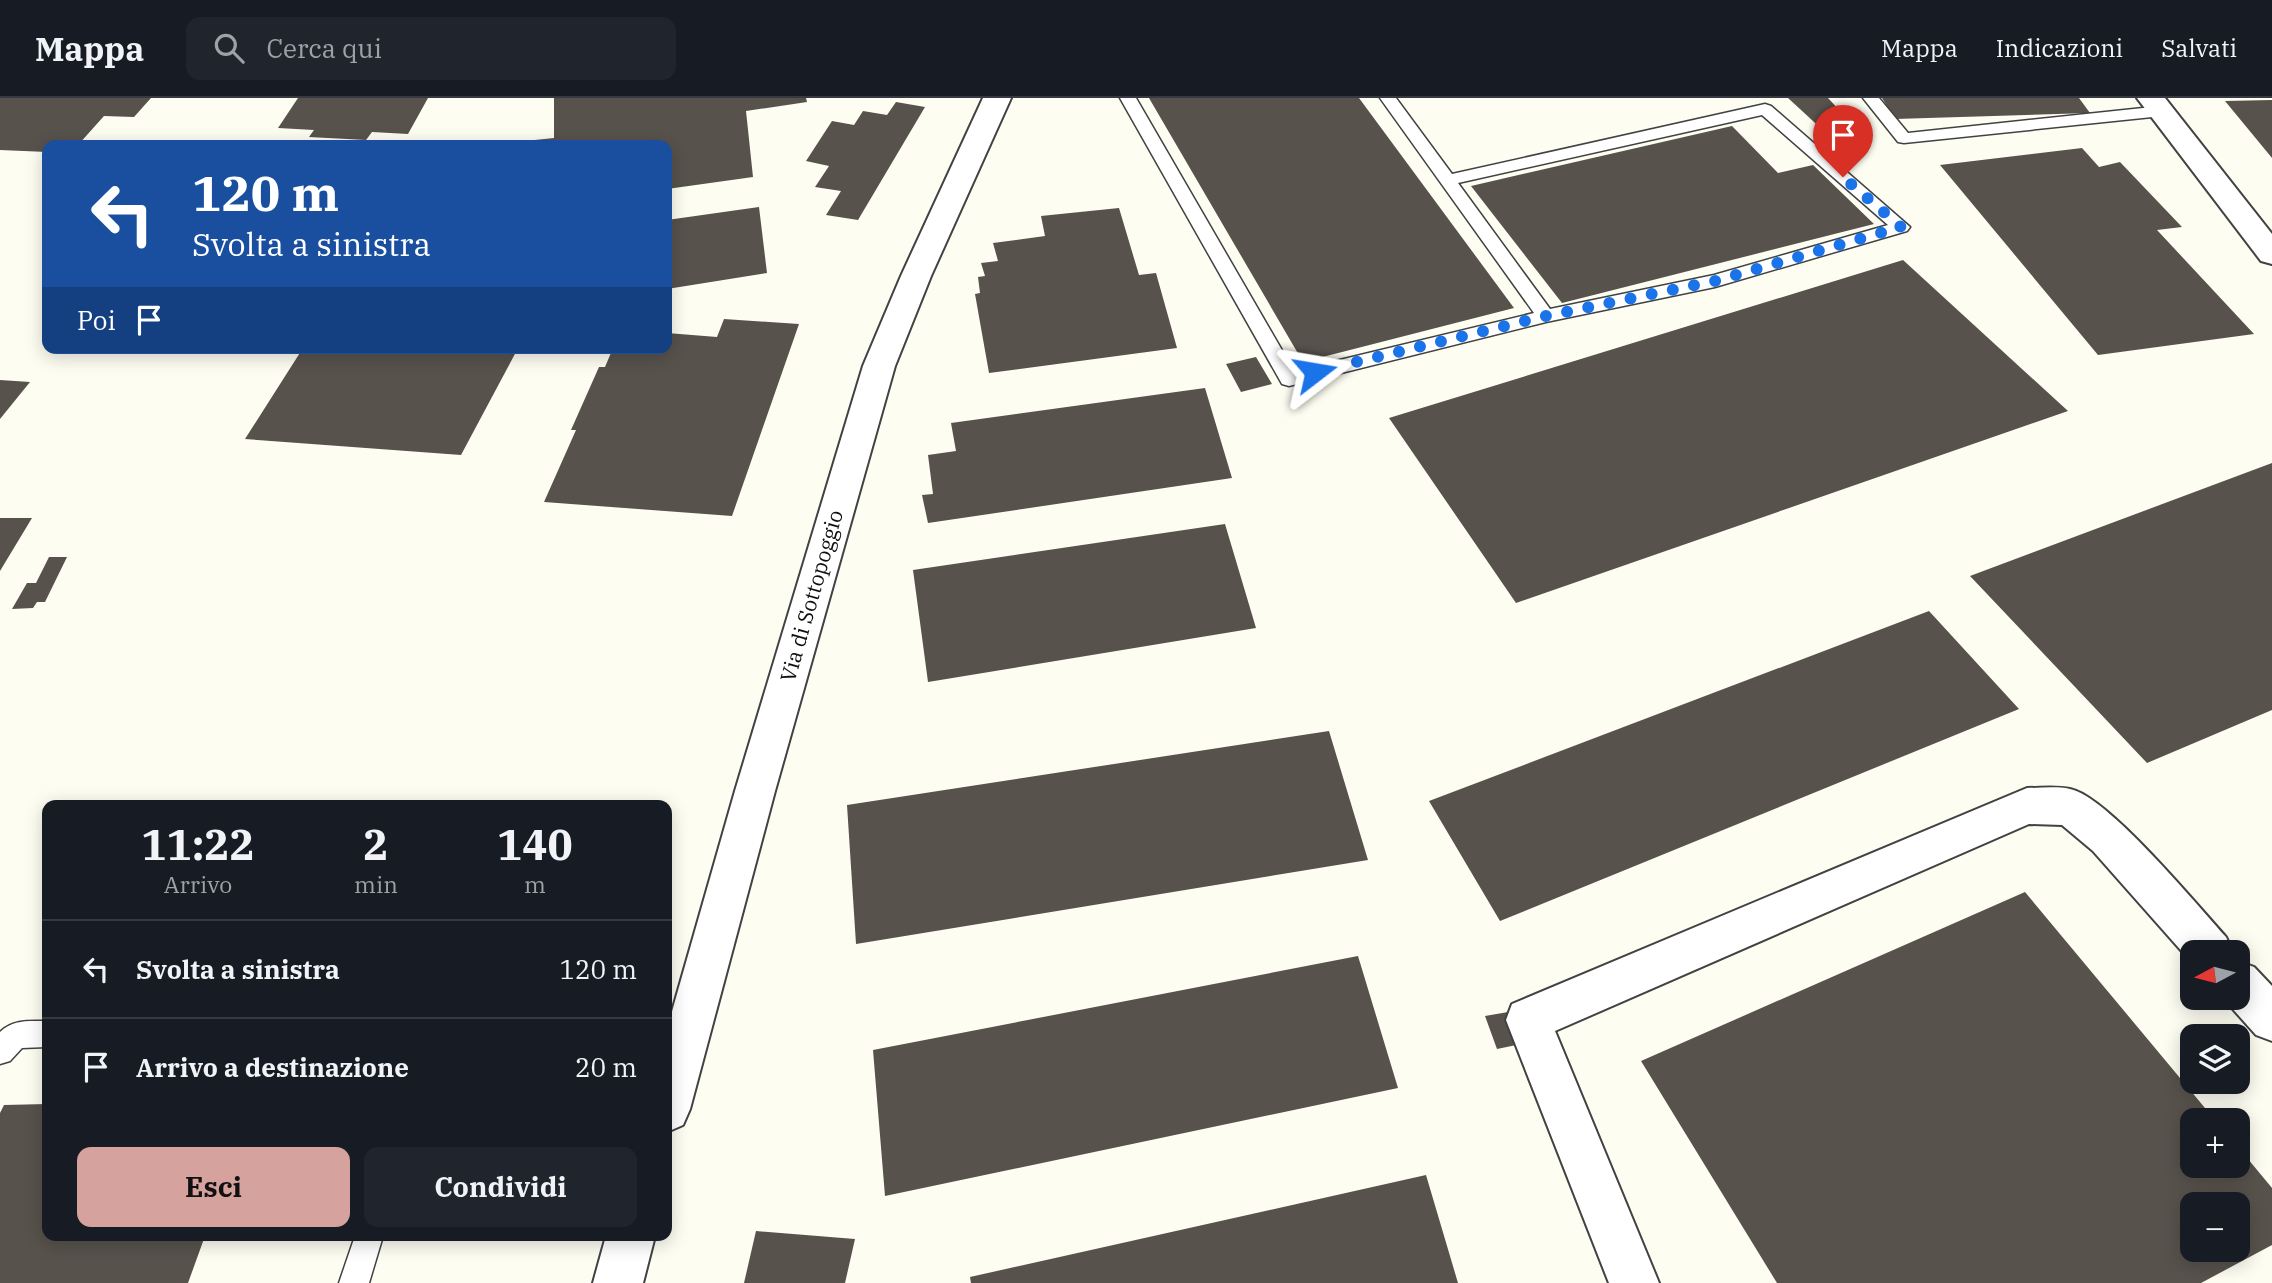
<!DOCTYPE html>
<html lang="it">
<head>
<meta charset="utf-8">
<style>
  body { margin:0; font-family:"IBM Plex Serif",serif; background:#20242c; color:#f1f3f6; height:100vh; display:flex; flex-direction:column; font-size:26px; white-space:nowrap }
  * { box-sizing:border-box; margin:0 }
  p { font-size:23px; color:#9ea1a6 }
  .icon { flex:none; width:38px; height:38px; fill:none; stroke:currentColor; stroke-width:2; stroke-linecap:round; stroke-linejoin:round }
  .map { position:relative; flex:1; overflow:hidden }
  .panel { position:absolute; left:42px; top:702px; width:630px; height:441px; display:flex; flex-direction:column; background:#171b24; border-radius:14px; box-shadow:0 4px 18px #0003 }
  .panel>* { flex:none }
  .banner { position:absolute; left:42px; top:42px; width:630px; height:214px; border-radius:14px; box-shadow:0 4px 18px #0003; background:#1a4fa0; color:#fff; overflow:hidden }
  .needle { width:46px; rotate:263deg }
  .buttons { position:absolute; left:2180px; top:842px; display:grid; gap:14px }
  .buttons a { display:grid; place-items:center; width:70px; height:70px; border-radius:14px; background:#171b24; box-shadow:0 4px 18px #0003; font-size:35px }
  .pin { position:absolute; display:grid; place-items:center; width:60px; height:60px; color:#fff; margin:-72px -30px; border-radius:50% 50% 50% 0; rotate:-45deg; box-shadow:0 0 7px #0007 }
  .pin .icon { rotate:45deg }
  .me { position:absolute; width:77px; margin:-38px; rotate:76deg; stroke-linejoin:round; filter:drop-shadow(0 0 5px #0008) }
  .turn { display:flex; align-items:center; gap:24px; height:147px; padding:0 35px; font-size:32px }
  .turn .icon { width:91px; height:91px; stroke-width:2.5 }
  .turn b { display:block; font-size:49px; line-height:60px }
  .then { display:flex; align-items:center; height:66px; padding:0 35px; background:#0003; gap:14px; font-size:26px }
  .eta { display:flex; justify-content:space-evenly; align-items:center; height:119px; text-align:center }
  .eta b { font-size:42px; font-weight:700; line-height:49px }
  .primary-button { display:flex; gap:14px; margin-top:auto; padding:14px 35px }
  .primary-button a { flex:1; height:80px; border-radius:14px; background:#d5a29e; color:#111; font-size:28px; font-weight:700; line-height:80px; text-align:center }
  .primary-button a+a { background:#20242c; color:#f1f3f6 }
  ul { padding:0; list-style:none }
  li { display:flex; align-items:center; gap:21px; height:98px; padding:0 35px; border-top:2px solid #363941 }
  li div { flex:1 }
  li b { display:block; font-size:26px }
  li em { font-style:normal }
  header { display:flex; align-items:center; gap:42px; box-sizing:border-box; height:98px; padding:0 35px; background:#171b24; border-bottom:2px solid #363941 }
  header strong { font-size:33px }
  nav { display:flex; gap:38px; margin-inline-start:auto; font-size:24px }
  .search { width:490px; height:63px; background:#20242c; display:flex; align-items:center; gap:18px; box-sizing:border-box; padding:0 24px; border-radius:14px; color:#9ea1a6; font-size:26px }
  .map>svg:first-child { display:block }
  .building { fill:#57524c; fill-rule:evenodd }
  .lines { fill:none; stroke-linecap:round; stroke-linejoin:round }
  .service-casing { stroke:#424242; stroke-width:3 }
  .minor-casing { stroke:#424242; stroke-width:4 }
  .service { fill:#fff; fill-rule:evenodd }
  .minor { fill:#fff; fill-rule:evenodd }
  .route { stroke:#1a73e8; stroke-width:12; stroke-dasharray:0 21.6 }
  .labels { text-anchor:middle; stroke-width:7; stroke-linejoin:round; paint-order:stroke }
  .street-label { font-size:21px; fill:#0f0f0f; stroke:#fff }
</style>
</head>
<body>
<header>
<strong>Mappa</strong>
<div class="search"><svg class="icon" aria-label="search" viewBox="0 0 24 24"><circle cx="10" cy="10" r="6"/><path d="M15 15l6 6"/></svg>Cerca qui</div>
<nav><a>Mappa</a><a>Indicazioni</a><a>Salvati</a></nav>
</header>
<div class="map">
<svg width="2272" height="1185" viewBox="0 0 2272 1185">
  <rect width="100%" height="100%" fill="#fefdf2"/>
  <path class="building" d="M0 0H151L134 19 104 18 78 47H47V54L0 52Z
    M298 0H428L408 36 372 34 366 42 309 39 314 32 278 30Z
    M554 0H806L807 4 746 13 753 79 667 91V47H525V43L554 40Z
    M1149 0H1359L1514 210 1303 264Z
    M1788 0H1828L1854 28 1826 35Z
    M1882 0H2079L2090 15 1895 21Z
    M2272 2V60L2225 3Z
    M896 4 925 9 858 122 826 117 841 93 815 89 829 68 806 63 832 23 854 27 863 13 887 17Z
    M1732 28 1778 75 1813 67 1874 126 1562 205 1471 88Z
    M2082 50 2099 69 2120 64 2182 129 2157 132 2254 236 2098 257 1940 67Z
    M759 109 767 175 667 191V122Z
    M1119 110 1139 177 1156 175 1177 250 989 275 975 196 980 195 978 179 985 178 981 165 998 163 993 145 1045 138 1041 118Z
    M1903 162 2068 313 1516 505 1389 320Z
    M724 221 799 226 732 418 544 404 576 332H571L599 269H605L613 250H667V235L717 239Z
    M303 250H489L517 252 461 357 245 341Z
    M1256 259 1272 286 1241 294 1226 266Z
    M0 282 30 284 0 321Z
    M1205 290 1232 380 928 425 922 397 933 396 928 357 956 353 951 325Z
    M2272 365V612L2147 665 1970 478Z
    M0 420H32L0 473Z
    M1225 426 1256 530 928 584 913 472Z
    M49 459H67L45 504H37L33 510 12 511 27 485H36Z
    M1929 513 2019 611 1500 823 1429 703Z
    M1329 633 1368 762 856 846 847 707Z
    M2025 794 2215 1022H2193V1068H2238V1049L2272 1090V1147L2201 1185H1777L1641 963ZM2193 1106H2238V1152H2193Z
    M1358 858 1398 990 885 1098 873 952Z
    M1514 913 1526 945 1497 951 1485 918Z
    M47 1006V1138H205L188 1185H0V1015L4 1007Z
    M1426 1077 1458 1185H971L970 1179Z
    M756 1133 855 1141 845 1185H744Z"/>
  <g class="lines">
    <defs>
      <path id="service" d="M1120 0H1136L1294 273 1534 215 1380 0H1396L1452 76 1765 6 1771 8 1910 129 1907 133 1715 189 1546 224 1289 288 1282 286ZM1762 17 1888 127 1714 177 1550 211 1458 85Z
        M1863 0H1879L1908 35 2162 8 2170 13 2162 18 1904 45 1898 44Z
        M47 923V949L22 950 10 963 0 966V934C13 921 29 923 47 923Z
        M355 1138H383L369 1185H339Z"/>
      <path id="minor" d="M983 0H1011L931 178 895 268 775 693 690 1011 683 1027 667 1034V931L735 693 863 268 901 178Z
        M2137 0H2165L2272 136V166L2261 163Z
        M2027 690C2041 690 2057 688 2070 691 2107 698 2197 807 2226 839L2233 854H2193V866L2093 753 2062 727 2029 726 1555 933 1659 1185H1609L1506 922 1512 906Z
        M2238 863 2254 869 2272 888V943L2256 937 2223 900H2238Z
        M606 1138H655L643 1185H593Z"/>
    </defs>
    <use href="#service" class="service-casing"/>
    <use href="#minor" class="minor-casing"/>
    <use href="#service" class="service"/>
    <use href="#minor" class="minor"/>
  </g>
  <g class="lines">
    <path class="route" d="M1315 274 1546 218 1715 183 1901 129 1843 79"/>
  </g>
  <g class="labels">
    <g class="street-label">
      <text transform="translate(812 498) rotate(-74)" y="7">Via di Sottopoggio</text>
    </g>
  </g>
</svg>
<div class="buttons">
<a><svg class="needle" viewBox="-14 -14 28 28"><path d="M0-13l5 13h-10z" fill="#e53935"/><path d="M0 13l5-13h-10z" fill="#9ea1a6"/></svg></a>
<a><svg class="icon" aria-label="layers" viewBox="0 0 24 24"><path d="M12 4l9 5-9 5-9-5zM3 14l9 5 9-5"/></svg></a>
<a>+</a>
<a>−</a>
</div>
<div class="pin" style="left:1843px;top:79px;background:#d93025"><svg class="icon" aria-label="arrive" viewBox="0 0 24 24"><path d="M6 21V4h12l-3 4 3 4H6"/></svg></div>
<svg class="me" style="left:1315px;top:274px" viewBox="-20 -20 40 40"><path d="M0-17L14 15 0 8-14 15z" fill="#1a73e8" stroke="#fff" stroke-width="4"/></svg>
<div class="banner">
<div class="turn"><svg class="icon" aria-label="left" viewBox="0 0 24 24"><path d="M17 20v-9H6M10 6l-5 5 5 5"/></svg><div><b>120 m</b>Svolta a sinistra</div></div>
<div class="then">Poi<svg class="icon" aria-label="arrive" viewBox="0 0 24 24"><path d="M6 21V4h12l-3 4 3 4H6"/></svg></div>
</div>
<section class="panel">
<div class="eta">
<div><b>11:22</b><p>Arrivo</p></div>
<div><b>2</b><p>min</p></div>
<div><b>140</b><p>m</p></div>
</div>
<ul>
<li><svg class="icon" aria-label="left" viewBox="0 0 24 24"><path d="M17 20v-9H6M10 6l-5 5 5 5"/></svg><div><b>Svolta a sinistra</b></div><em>120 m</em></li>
<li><svg class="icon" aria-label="arrive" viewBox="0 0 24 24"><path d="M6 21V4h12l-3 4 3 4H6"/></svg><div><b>Arrivo a destinazione</b></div><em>20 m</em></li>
</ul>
<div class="primary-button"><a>Esci</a><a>Condividi</a></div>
</section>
</div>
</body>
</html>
